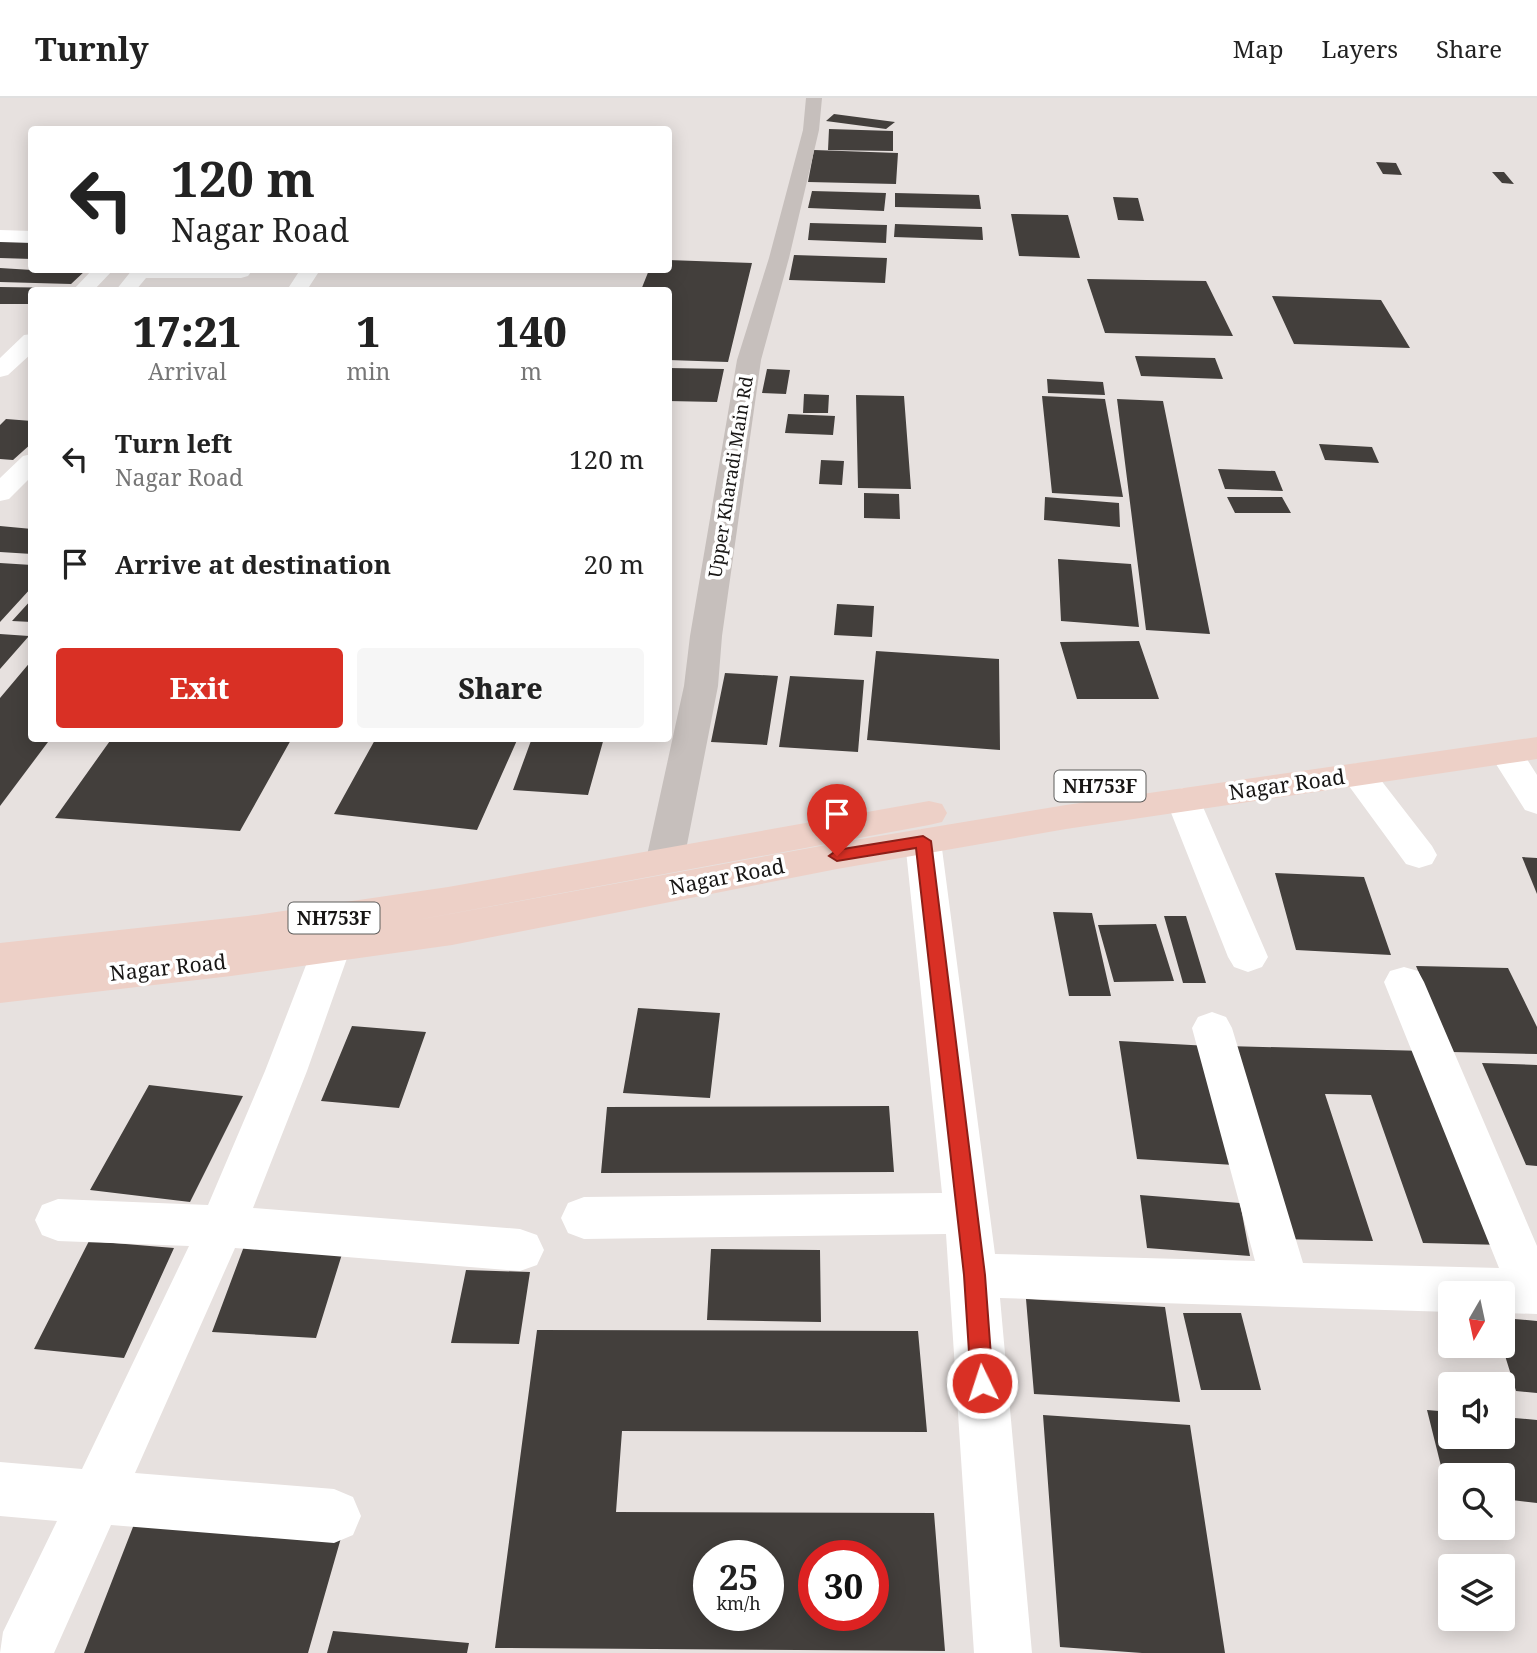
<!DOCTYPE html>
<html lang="en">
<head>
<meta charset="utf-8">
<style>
  body { margin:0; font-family:"Noto Serif",serif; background:#f6f6f6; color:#222; height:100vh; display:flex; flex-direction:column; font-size:26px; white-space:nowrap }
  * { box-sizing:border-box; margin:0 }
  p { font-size:23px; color:#767676 }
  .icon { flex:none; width:38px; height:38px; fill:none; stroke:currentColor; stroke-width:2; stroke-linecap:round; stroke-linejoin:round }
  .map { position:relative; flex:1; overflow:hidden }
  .details { position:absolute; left:28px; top:189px; width:644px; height:455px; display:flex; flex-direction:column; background:#fff; border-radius:7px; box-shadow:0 4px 18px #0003 }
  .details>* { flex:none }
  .banner { position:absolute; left:28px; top:28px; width:644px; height:147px; border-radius:7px; box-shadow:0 4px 18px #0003; background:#fff; color:#222; overflow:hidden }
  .needle { width:46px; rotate:189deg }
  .controls { position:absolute; left:1438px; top:1183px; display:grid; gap:14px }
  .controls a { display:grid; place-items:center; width:77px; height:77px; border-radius:7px; background:#fff; box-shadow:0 4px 18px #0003; font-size:35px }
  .speed { position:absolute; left:693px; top:1442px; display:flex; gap:14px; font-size:35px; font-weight:700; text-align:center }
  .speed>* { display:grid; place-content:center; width:91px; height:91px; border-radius:50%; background:#fff; box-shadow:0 4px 18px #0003; line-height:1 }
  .speed small { font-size:18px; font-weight:400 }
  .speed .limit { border:10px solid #d22; background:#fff; color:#111 }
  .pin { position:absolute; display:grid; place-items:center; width:60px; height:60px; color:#fff; margin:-72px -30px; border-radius:50% 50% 50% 0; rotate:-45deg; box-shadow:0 0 7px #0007 }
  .pin .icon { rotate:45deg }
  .me { position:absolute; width:77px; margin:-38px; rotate:356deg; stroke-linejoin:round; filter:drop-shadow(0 0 5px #0008) }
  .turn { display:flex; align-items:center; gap:24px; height:147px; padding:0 28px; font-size:32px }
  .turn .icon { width:91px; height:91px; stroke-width:2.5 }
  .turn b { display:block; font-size:49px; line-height:60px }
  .eta { display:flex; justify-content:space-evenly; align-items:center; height:119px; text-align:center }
  .eta b { font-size:42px; font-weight:800; line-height:49px }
  .action { display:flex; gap:14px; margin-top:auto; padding:14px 28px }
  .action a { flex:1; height:80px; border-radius:7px; background:#d93025; color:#fff; font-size:28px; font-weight:800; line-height:80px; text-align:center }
  .action a+a { background:#f6f6f6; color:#222 }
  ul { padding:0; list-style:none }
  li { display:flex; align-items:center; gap:21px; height:105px; padding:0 28px }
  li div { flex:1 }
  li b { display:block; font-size:26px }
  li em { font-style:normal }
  header { display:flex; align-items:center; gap:42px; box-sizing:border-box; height:98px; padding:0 35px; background:#fff; border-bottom:2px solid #e0e0e0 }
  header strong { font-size:33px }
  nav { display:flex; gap:38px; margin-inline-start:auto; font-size:24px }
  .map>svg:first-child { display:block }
  .building { fill:#433f3c; fill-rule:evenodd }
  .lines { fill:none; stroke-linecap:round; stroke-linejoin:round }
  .street { fill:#fff; fill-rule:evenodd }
  .secondary { fill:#c6bfbc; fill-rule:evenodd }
  .highway { fill:#edd0c7; fill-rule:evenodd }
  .route { fill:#d93025; stroke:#8d1f18; stroke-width:2 }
  .labels { text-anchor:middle; stroke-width:7; stroke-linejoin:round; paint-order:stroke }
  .far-street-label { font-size:18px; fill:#181615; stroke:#fff }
  .shield { fill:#fff; stroke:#5d5c5b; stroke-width:2 }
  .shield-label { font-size:19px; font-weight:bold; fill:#181615 }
  .street-label { font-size:21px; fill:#181615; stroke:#fff }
</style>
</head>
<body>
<header>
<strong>Turnly</strong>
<nav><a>Map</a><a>Layers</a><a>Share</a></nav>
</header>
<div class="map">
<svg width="1537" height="1555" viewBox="0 0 1537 1555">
  <rect width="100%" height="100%" fill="#e7e1df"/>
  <path class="building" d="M834 16 895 24 886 31 826 23Z
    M829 31 893 33V53L828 52Z
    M814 52 898 55 896 86 808 84Z
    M1376 64 1396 65 1402 77 1383 76Z
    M1492 74H1504L1514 86 1502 85Z
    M812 93 886 95 884 113 808 110Z
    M895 95 979 97 981 111 895 109Z
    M1113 99 1138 100 1144 123 1118 122Z
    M1011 116 1068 117 1080 160 1019 158Z
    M810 125 887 127 886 145 808 142Z
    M895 126 982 129 983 142 894 139Z
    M0 143 32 144V161L0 160Z
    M794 157 887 160 885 185 789 182Z
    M668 162 752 165 728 264 668 262V192H641L649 172H668Z
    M0 170 32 172H86L71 186 0 184Z
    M1087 181 1206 183 1233 238 1105 235Z
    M0 189 68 190 65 192H32V206H0Z
    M1272 198 1381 202 1410 250 1294 246Z
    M1135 258 1215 260 1223 281 1141 278Z
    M668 270 724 271 717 304 668 303Z
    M767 271 790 272 786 296 762 295Z
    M1047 281 1103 284 1105 297 1048 295Z
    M804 296 829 297 828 315H803Z
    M856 297 904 298 911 391 858 390Z
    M1042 298 1105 301 1123 399 1052 395Z
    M1117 301 1163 303 1210 536 1146 532Z
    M788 316 835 318 833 337 785 335Z
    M6 321 32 323V345L13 362 0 361V327Z
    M1319 346 1372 349 1379 365 1325 362Z
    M821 362 844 363 842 387 819 386Z
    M1218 371 1275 373 1283 393 1225 391Z
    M864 395 899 396 900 421 864 420Z
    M1045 399 1119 405 1120 429 1044 422Z
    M1227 399H1282L1291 415H1235Z
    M0 428 32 431V456L0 454Z
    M1058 461 1131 466 1139 529 1061 523Z
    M0 465 32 467V489L0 524Z
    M32 501V524L12 523Z
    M837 506 874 508 872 539 834 537Z
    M0 536 29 538 0 571Z
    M1139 543 1159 601H1077L1060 544Z
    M876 553 999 561 1000 652 867 642Z
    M32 562V640H51L0 708V600Z
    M725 575 778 578 767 647 711 644Z
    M790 578 864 582 858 654 779 649Z
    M112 640H292L240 733 55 720Z
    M376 640H518L477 732 334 716Z
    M532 640H604L588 697 513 692Z
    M1522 759 1537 760V796Z
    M1275 775 1364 779 1391 857 1296 852Z
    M1053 814 1092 815 1111 898H1069Z
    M1164 818H1186L1206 885H1183Z
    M1156 826 1174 883 1114 884 1098 827Z
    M1416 868 1508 870 1537 929V956L1452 954Z
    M638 910 720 915 710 1000 623 995Z
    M352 928 426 934 399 1010 321 1003Z
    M1119 943 1209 948 1234 1067 1137 1061Z
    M1226 948 1426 953 1503 1147 1423 1145 1371 997 1325 996 1373 1143 1277 1141Z
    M1482 965 1537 967V1068L1526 1067Z
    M149 987 243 998 190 1104 90 1092Z
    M889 1008 894 1074 601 1075 607 1009Z
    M1140 1097 1240 1105 1250 1158 1147 1150Z
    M249 1135 347 1140 316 1240 212 1234Z
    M89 1143 174 1150 124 1260 34 1251Z
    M711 1151 820 1152 821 1224 707 1222Z
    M466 1172 530 1174 519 1246 451 1245Z
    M1026 1201 1165 1209 1180 1304 1034 1296Z
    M1183 1215H1241L1261 1292H1201Z
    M1503 1220 1537 1223V1295L1516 1293 1502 1248Z
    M537 1232 918 1233 927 1334 622 1333 616 1414 934 1415 945 1553 495 1550ZM709 1458H768V1517H709ZM814 1458H873V1517H814Z
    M1427 1312 1451 1314V1339H1503V1319L1537 1322V1405L1503 1401V1377H1451V1396H1448Z
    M1043 1317 1190 1327 1225 1555H1142L1060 1549Z
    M138 1416 343 1433 308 1555H84Z
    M333 1533 469 1545 467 1555H327Z"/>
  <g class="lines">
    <path class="street" d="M0 132 32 133V145L0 144Z
      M92 172H113L94 192H73Z
      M132 172H249L251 174 248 178 241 180H146L136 192H116Z
      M300 172H320L307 192H287Z
      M32 236V255L8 277 0 279V260L24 237Z
      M32 356V378L9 401 0 403V380L23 358Z
      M1506 644 1518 647 1537 677V716L1525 712 1489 655 1494 647Z
      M1358 665 1370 668 1432 748 1437 757 1432 766 1419 770 1406 766 1346 684 1341 676 1346 668Z
      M1183 690 1195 694 1200 702 1268 859 1262 869 1248 874 1234 869 1228 859 1166 702 1171 694Z
      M923 731 936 734 941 743 995 1156 1255 1163 1192 930 1198 919 1212 914 1226 919 1232 930 1303 1165 1499 1170 1384 884 1390 873 1404 869 1418 873 1424 884 1537 1148V1216L1503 1215V1195H1451V1214L1000 1200 1032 1555H974L946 1136 584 1141 568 1135 561 1120 568 1105 584 1099 942 1095 905 743 910 734Z
      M332 835 346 839 351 849 307 973 253 1110 520 1131 537 1137 544 1152 537 1167 520 1173 235 1150 135 1375 334 1391 353 1399 361 1418 353 1437 334 1445 111 1427 54 1555H0L3 1534 57 1423 0 1418V1364L82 1371 189 1148 58 1143 42 1137 35 1122 42 1107 58 1101 208 1107 265 973 313 849 318 839Z"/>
    <path class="secondary" d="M806 0H822L819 32 789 160 761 262 722 538 718 588 684 762 678 771 665 775 652 771 646 762 684 588 690 538 737 262 769 160 803 32Z"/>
    <path class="highway" d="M1537 639V661L1066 731 837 771 452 847 231 878 0 905V845L248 818 448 789 929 703 942 706 947 715 942 724 929 727 406 824 837 745 1066 707Z"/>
  </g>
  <path class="route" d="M923 738 931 743 985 1177 993 1285 990 1292 982 1296 975 1292 971 1285 964 1177 916 750 837 763 829 758 837 752Z"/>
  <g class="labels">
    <g class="far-street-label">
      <text transform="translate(731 379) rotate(-81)" y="6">Upper Kharadi Main Rd</text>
    </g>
    <g class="shield">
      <rect x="1054.5" y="672.5" width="91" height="31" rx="5"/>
      <rect x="288.5" y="804.5" width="91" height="31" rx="5"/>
    </g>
    <g class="shield-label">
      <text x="1100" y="695">NH753F</text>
      <text x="334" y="827">NH753F</text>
    </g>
    <g class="street-label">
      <text transform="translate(1287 687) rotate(-8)" y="7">Nagar Road</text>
      <text transform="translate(727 779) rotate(-11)" y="7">Nagar Road</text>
      <text transform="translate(168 870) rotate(-6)" y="7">Nagar Road</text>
    </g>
  </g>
</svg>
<div class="controls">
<a><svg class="needle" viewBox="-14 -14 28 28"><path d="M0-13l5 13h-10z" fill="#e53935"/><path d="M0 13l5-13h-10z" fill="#767676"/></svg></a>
<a><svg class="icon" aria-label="sound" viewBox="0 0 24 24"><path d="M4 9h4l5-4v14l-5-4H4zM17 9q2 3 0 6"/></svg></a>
<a><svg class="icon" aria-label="search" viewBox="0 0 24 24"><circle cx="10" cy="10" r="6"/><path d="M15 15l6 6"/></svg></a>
<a><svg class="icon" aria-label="layers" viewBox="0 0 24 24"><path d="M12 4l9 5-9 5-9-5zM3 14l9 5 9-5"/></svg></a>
</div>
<div class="speed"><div>25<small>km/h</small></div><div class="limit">30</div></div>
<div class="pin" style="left:837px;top:758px;background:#d93025"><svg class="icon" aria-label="arrive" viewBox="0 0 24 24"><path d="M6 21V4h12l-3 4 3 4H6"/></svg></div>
<svg class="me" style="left:982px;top:1285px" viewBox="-20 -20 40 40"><circle r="17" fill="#d93025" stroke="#fff" stroke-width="3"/><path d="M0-11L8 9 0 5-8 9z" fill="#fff"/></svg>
<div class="banner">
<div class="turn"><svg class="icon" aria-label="left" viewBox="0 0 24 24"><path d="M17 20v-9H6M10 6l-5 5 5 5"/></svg><div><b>120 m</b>Nagar Road</div></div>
</div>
<section class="details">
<div class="eta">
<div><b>17:21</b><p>Arrival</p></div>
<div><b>1</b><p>min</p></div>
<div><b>140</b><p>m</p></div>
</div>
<ul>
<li><svg class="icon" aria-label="left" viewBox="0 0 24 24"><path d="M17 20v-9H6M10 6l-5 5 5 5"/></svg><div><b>Turn left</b><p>Nagar Road</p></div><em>120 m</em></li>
<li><svg class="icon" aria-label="arrive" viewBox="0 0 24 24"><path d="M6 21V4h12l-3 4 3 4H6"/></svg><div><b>Arrive at destination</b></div><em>20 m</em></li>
</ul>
<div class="action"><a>Exit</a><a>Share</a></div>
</section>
</div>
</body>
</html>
